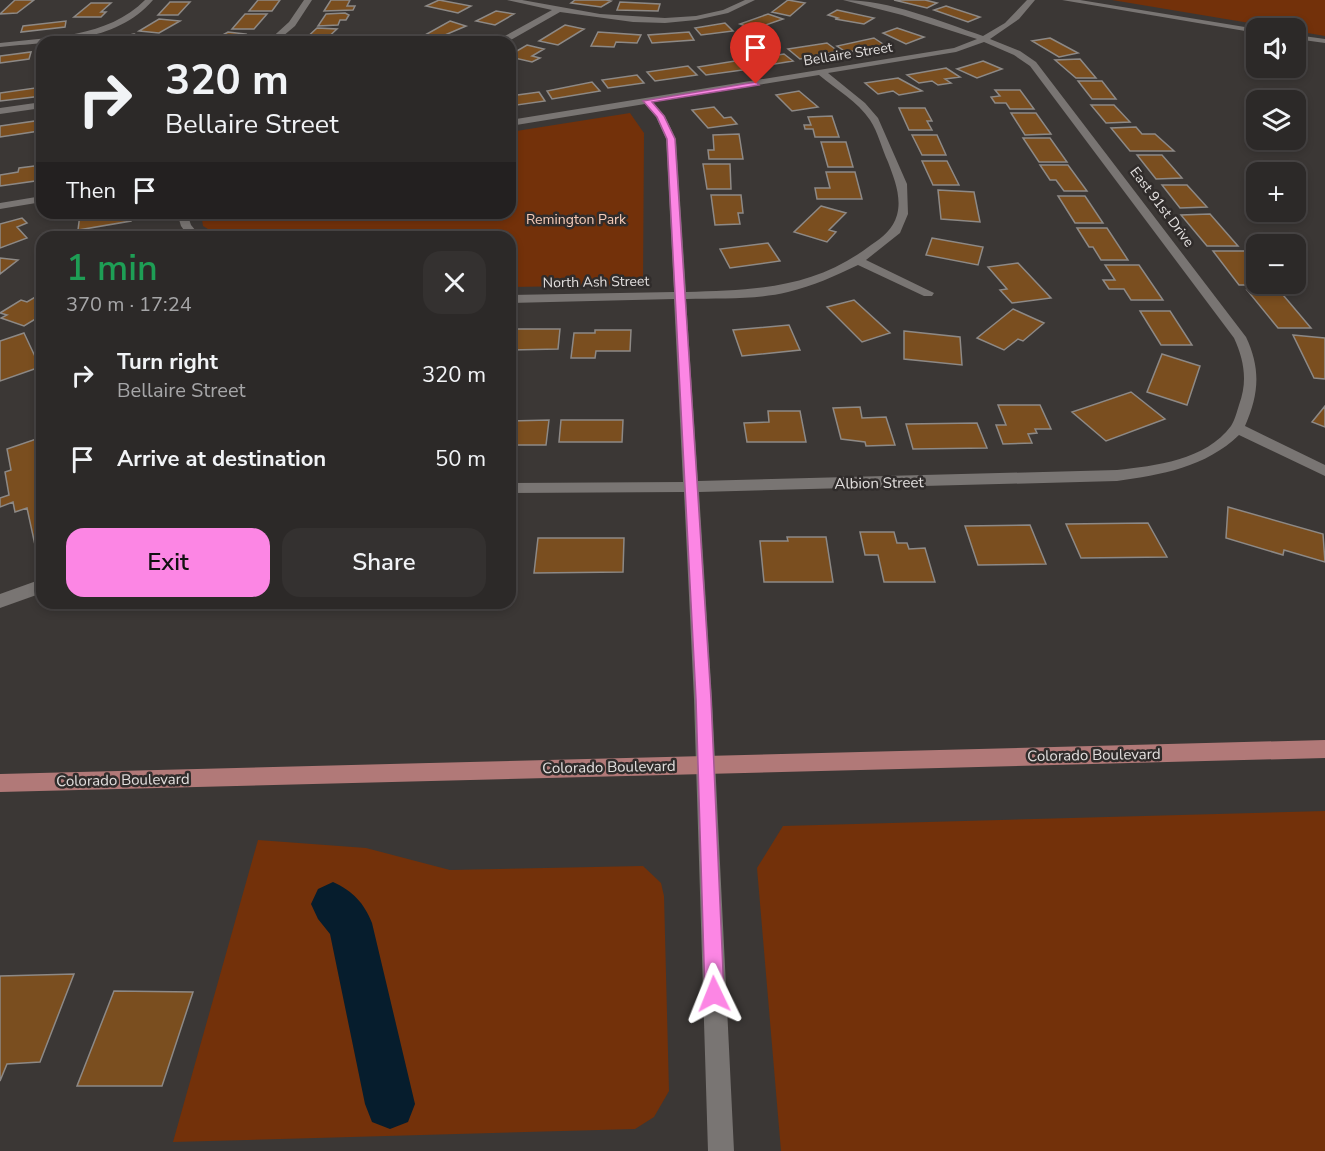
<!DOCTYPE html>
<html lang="en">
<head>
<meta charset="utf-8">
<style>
	:root { --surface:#2c2928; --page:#343130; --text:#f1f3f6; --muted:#a6a6a8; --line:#484545; --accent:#fc86e4 }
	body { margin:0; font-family:"Nunito Sans",sans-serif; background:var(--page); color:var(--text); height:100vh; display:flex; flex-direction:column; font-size:22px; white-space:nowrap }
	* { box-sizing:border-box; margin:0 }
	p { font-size:20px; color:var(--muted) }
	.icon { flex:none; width:33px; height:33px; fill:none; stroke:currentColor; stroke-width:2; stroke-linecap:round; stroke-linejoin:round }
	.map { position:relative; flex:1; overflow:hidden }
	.sheet { position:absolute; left:36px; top:231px; width:480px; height:378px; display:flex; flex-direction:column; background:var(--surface); border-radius:18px; box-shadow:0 3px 9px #0003,0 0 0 2px var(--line) }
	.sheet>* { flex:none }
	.top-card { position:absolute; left:36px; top:36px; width:480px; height:183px; border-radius:18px; box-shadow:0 3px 9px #0003,0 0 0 2px var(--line); background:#2c2928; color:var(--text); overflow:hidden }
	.controls { position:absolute; left:1246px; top:18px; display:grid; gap:12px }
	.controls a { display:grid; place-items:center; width:60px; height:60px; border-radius:12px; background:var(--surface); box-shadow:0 3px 9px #0003,0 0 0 2px var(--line); font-size:30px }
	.pin { position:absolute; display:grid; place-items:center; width:51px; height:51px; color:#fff; margin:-62px -26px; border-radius:50% 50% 50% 0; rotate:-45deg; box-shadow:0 0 6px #0007 }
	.pin .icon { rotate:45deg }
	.me { position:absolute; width:66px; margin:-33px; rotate:358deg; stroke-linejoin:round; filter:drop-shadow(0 0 4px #0008) }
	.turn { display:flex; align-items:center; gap:21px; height:126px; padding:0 30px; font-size:27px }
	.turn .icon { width:78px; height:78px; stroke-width:2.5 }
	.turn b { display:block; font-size:42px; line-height:51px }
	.then { display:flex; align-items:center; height:57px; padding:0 30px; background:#0003; gap:12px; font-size:22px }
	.round { display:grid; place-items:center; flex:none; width:63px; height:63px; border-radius:18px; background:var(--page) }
	.headline { display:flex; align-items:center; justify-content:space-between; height:102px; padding:0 30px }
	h1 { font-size:36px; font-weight:600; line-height:45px; color:#1e9e55 }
	.primary-button { display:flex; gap:12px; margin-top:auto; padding:12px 30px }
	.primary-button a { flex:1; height:69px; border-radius:18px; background:var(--accent); color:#111; font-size:24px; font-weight:600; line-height:69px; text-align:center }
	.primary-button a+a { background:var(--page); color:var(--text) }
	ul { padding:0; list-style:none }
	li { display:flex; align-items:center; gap:18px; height:84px; padding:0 30px }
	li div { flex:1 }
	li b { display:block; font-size:22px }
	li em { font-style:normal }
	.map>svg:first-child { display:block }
	.green { fill:#73310a }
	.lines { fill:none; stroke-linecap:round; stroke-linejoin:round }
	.canal { fill:#061d2d; fill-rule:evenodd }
	.building { fill:#7a4e1f; stroke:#8d8986; stroke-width:1.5 }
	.minor { fill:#797573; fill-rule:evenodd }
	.tertiary { fill:#797573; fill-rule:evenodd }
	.primary { fill:#b17978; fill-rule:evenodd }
	.route { fill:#fc86e4; stroke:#a45794; stroke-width:1.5 }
	.labels { text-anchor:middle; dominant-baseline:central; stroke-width:5; stroke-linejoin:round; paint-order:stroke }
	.far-street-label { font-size:14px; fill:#e2dfde; stroke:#302c2b }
	.far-park-label { font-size:14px; fill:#f6ccb9; stroke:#302c2b }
	.street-label { font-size:15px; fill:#e2dfde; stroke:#302c2b }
</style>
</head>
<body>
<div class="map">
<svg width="1325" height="1151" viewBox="0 0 1325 1151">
	<rect width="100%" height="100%" fill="#3b3735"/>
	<path class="green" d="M1112,0H1325V36L1296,31V28H1279Z
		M630,113L644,133L643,285L510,287V237H221L203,226L201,213H510V132Z
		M1325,811V1151H781L757,868L783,826Z
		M258,840L366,848L450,870L643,866L661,883L664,896L669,1091L654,1117L635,1129L173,1142Z"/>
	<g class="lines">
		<path class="canal" d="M333,882C353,891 364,903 372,923L415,1104L408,1122L390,1129L372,1122L365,1104L330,934L318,919L311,904L318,889Z"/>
	</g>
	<path class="building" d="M15,0H34L17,13L0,14Z
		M258,0H280L272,11H249Z
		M331,0H350L347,6H355L353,10L324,11Z
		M439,0L471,6L458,13L426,6Z
		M575,0H606L611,1L601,7L571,3Z
		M788,0L805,3L790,16L772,12Z
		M894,0H925L937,3L927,8Z
		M170,2H190L178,15H158Z
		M620,2L660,4L658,11L617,10Z
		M91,3H111L101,12H106L101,17H74Z
		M946,6L980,17L968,22L934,10Z
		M837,10L874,18L864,24L835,19L838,18L828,15Z
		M496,11L514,14L495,25L476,21Z
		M345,13L349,15L346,20H340L338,25L318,26L326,14Z
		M245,14H267L254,29H232Z
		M768,14L783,19L754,29L740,24Z
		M159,19L180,21L159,33L139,31Z
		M66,21L65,27L21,32L23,26Z
		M450,21L466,26L438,38L425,35Z
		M725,23L733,31L701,35L695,28Z
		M565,25L584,29L558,45L539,41Z
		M317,28L337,29L323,42H302Z
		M897,28L924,37L906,44L883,33Z
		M228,32L245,34L231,42H210Z
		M598,32L641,35L637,43L616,42L614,47L591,46Z
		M689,32L694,40L652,43L648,35Z
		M134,34L144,39L135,42H97Z
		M874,38L886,46L846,52L837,46Z
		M1050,38L1078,53L1059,57L1032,41Z
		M827,43L838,51L800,59L788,49Z
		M527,45L544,49L532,56L540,58L532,62L510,57V55Z
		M31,52L29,59L0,63V56Z
		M784,54L793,61L755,67L747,60Z
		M1080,59L1096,78H1076L1055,60Z
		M741,60L750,69L706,75L698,67Z
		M983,61L1002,69L977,78L957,69Z
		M688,66L697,75L655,81L647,72Z
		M946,68L960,77L945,79L951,83L938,85L932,81L919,83L907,75Z
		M637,75L644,83L608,88L602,80Z
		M898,78L922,91L899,95L893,91L878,94L865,83Z
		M1078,81H1102L1116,99H1092Z
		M592,82L600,91L552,99L547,91Z
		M42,87V96L0,101V93Z
		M995,90H1020L1034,109H1010L1006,103H995L991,97L1000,96Z
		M799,91L818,107L792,111L776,95Z
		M539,92L545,101L510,106V96Z
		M1091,105H1114L1130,122L1106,123Z
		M714,107L724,118L731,117L737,124L708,128L692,110Z
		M899,108H925L932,121H927L932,130H909Z
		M1011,113H1036L1051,134L1025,135Z
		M832,116L839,137H815L813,129H805L804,125H811L808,117Z
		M42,120L39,131L0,137V126Z
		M1136,127L1142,134H1155L1174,151H1130L1111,128Z
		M739,134L743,159H709L708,150H714L713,135Z
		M912,135H937L946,155H922Z
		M1023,138H1050L1067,162H1039Z
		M821,142H846L853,167H828Z
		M1137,155H1162L1182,178L1156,179Z
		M922,161H947L959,185H933Z
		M703,164H730L731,189H707Z
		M42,165V180L0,186V175L18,172L19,168Z
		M1040,165H1068L1087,191H1064L1056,180H1050Z
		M826,172H855L862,199H817L815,188H830Z
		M1162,185H1187L1207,207L1180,208Z
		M938,190L974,192L980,222L941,219Z
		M711,195H741L743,213H738L740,224L715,225Z
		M1058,196H1085L1103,223H1075Z
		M821,206L846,213L829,230L836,232L827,242L794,232Z
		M87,213H131V221L78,230L80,214Z
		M1210,214L1238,246H1207L1181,215Z
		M22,218L27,223L17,227L27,238L0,248V224Z
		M1077,228H1107L1128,260H1101L1093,247H1089Z
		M932,238L983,247L978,265L926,255Z
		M768,243L780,261L730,268L720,249Z
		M1213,251H1245L1257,266V284L1273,285H1239Z
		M0,258L18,260L0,274Z
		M1018,263L1051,298L1012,303L1000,290L1007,289L988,267Z
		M1105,265H1139L1163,300H1131L1124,289H1109L1103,280H1115Z
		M1278,289L1311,328H1278L1247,290Z
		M42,293V315L24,326L1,318L7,315L0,313L21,300L27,302Z
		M854,300L890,333L862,342L827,307Z
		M1013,309L1044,323L1023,341L1018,339L1004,350L977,338Z
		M1140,311H1170L1192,345H1161Z
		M789,325L800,350L742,356L733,330Z
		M510,329H560L558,349L510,350Z
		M595,330H631L630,351H596L595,358H571L574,333H595Z
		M904,331L960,337L962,365L904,359Z
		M24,333L40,367L0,381V341Z
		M1293,335L1325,338V379L1314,378Z
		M1162,354L1200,366L1187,405L1147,392Z
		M1131,392L1165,419L1106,441L1072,412Z
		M998,405H1040L1051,429H1035L1037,433L1028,434L1032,443L1003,444L996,425H1006Z
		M1325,406V427L1312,422Z
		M860,407L862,418L886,417L895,445L866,446L865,442L841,439L833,408Z
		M768,411H800L806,442H747L744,423L769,422Z
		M549,420L546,445H510V421Z
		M561,420H623L622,442H559Z
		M977,423L987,448L913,449L906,424Z
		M42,437V542L35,545L27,508L15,512L13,502L0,507V498L9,495L5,472L11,470L7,449Z
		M1228,507L1323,534L1325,562L1284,550L1283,555L1226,538Z
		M1148,523L1167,557L1081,558L1066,524Z
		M1030,525L1046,564L978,565L965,526Z
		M860,532H894L897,543H907L909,549L925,548L935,582H884L878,555H865Z
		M787,537H826L833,582H764L760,541H788Z
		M538,538H624L623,572L534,573Z
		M74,974L40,1062L7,1064L0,1081V976Z
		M114,991L193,992L162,1086H77Z"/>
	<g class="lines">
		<path class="minor" d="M145,0H153C115,44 52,41 0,47V43C50,37 107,38 145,0Z
			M304,0H312L295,26L276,42H267L289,22Z
			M507,0H522L600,14L665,18L696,16L723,10L745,0H755L728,13L696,20L665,23L633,22L560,12L509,41L490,42L503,37L552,10Z
			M843,0C890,0 939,21 983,36L1005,23L1027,0H1035L1019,19L990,39L1020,51L1036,62L1246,337C1261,369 1259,394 1245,426L1325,465V476L1239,435C1206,467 1161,475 1117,481L699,492L712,699L734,1151H708L694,699L684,492L510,493V483L683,482L674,299L510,303V295L674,292L666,139L656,117L645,104L510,126V120L954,48L977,39L902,15ZM984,42L1014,55L1030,66L1234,338C1244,360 1248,381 1239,405C1237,411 1235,420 1231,426C1206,460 1155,466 1117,470L698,481L686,299C720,298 755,300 788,292C813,286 835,276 858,265L924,296H932L934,293L866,260L900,233L908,214L907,184L878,118L865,103L828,73L956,52ZM819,75C836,89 858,102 870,120C878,132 882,149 888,162C894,178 902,197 897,215C893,229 883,237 871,245C814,289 754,290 686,292L676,139L665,116L653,102Z
			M42,102V108L0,114V108Z
			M42,196V202L0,209V203Z
			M177,213H187L191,225L201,237H189L181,226Z
			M42,579V593L0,608V594Z"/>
		<path class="tertiary" d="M1062,0H1080L1257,29V33Z
			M1296,35L1325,39V43L1296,39Z"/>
		<path class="primary" d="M1325,740V758L0,792V774Z"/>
	</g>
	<path class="route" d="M756,82L759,85L652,102L664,116L675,139L711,699L724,994L721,1001L714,1004L708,1001L705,994L696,699L667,139L657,117L643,101Z"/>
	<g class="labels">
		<g class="far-street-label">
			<text transform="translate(848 54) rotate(-9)">Bellaire Street</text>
			<text transform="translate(1162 207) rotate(53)">East 91st Drive</text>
			<text transform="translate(596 282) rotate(-1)">North Ash Street</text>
		</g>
		<g class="far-park-label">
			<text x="576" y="219">Remington Park</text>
		</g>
		<g class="street-label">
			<text transform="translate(879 483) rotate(-1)">Albion Street</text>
			<text transform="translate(1094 755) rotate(-1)">Colorado Boulevard</text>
			<text transform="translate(609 767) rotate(-1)">Colorado Boulevard</text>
			<text transform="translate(123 780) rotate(-1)">Colorado Boulevard</text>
		</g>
	</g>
</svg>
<div class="controls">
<a><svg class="icon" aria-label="sound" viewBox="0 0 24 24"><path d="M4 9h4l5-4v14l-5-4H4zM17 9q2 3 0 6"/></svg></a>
<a><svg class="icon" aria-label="layers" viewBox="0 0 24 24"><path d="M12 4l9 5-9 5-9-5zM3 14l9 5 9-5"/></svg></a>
<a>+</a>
<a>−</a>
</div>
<div class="pin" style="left:756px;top:84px;background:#d93025"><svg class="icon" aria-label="arrive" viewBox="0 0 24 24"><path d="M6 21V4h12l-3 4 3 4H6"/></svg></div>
<svg class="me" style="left:714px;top:994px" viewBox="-20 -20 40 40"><path d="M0-17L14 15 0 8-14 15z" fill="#fc86e4" stroke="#fff" stroke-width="4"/></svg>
<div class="top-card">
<div class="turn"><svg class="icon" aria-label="right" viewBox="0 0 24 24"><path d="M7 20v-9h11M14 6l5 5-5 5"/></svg><div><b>320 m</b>Bellaire Street</div></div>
<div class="then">Then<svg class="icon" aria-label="arrive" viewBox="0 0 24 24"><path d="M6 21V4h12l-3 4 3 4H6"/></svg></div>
</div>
<section class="sheet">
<div class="headline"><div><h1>1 min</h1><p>370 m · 17:24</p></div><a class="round"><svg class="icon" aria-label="close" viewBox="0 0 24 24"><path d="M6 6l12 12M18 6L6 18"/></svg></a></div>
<ul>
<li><svg class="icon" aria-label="right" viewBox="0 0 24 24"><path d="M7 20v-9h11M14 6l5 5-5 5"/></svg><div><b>Turn right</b><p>Bellaire Street</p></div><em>320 m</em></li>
<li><svg class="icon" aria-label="arrive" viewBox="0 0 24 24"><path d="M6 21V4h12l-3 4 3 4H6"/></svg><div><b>Arrive at destination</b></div><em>50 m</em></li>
</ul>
<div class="primary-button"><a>Exit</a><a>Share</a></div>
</section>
</div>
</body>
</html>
